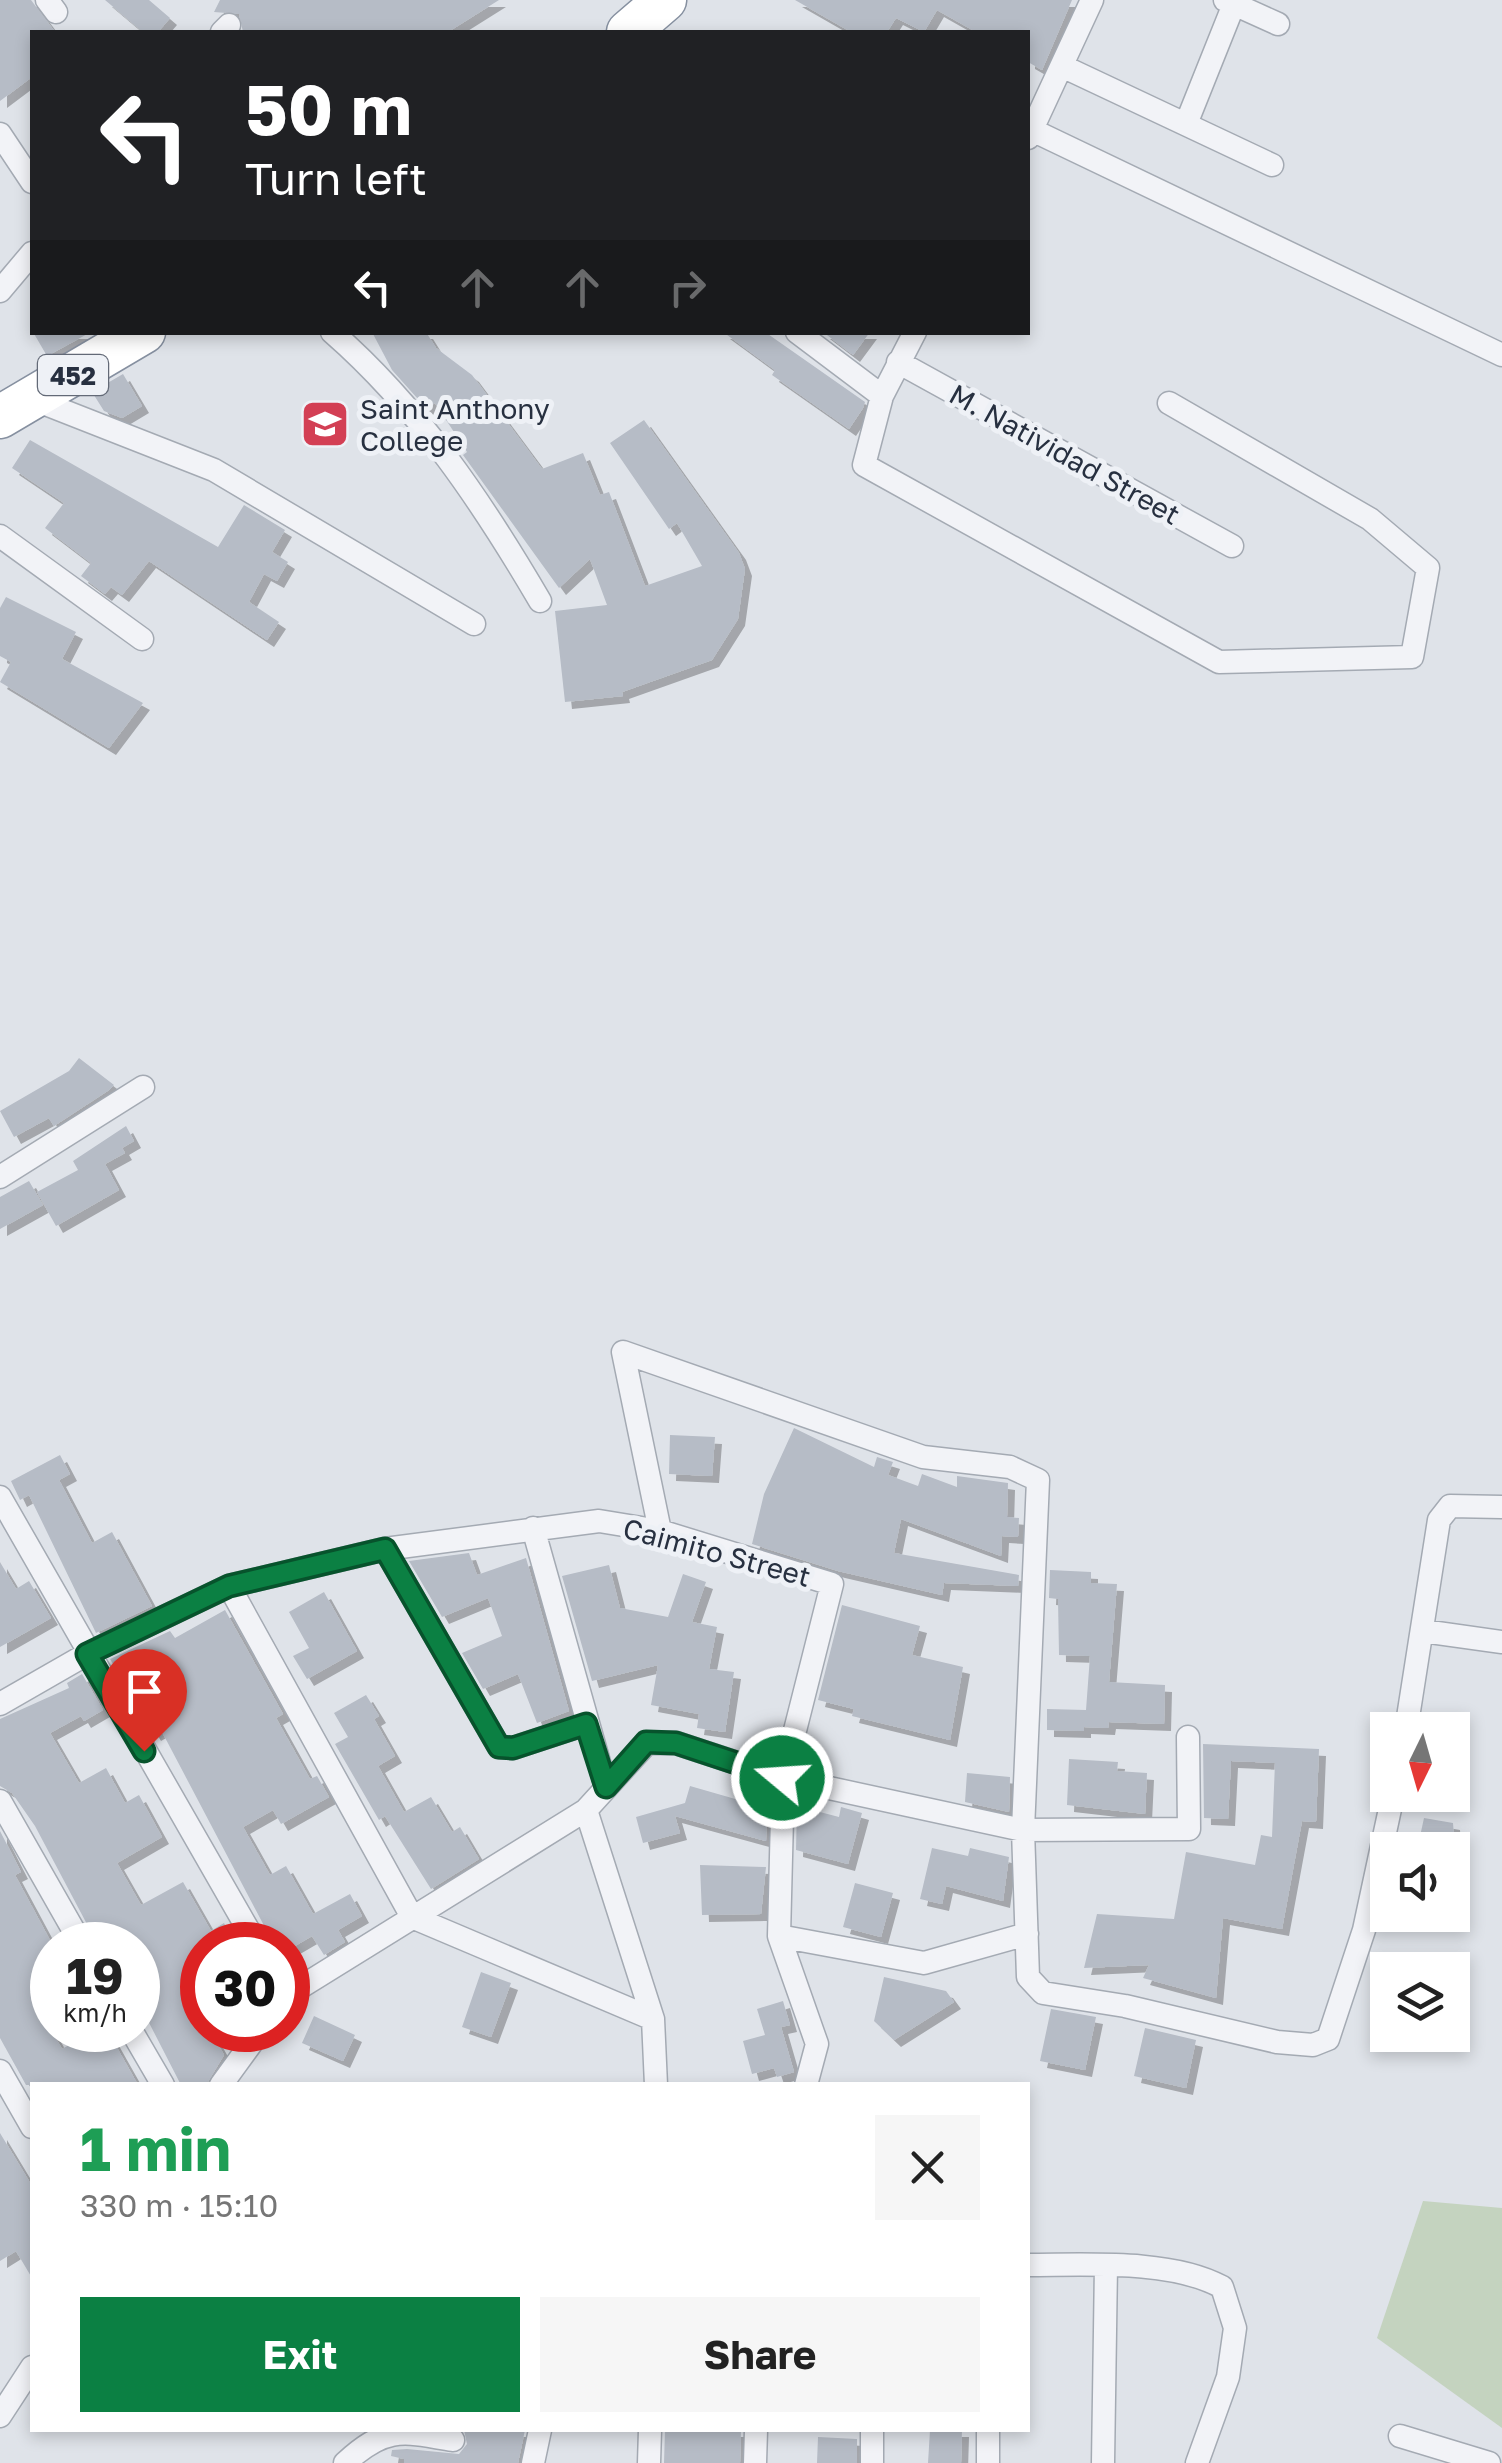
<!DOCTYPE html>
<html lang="en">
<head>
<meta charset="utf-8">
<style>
	:root { --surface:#fff; --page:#f6f6f6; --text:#222; --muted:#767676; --accent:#0b8043 }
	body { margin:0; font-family:"Golos Text",sans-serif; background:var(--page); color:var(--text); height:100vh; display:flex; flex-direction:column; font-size:38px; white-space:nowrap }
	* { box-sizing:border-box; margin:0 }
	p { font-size:32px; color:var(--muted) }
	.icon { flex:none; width:55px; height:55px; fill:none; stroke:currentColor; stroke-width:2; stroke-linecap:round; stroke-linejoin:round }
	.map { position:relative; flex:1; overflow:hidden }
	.panel { position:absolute; left:30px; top:2082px; width:1000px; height:350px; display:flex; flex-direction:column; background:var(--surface); border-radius:0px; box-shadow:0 5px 15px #0003 }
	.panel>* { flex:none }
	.hud { position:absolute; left:30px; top:30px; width:1000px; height:305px; border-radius:0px; box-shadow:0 5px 15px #0003; background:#202124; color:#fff; overflow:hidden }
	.needle { width:65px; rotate:185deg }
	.buttons { position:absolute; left:1370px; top:1712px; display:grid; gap:20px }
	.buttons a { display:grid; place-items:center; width:100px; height:100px; border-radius:0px; background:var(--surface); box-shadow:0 5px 15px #0003; font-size:50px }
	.speed { position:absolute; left:30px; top:1922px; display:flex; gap:20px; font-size:50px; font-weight:700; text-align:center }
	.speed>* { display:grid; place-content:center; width:130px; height:130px; border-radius:50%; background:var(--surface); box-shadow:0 5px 15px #0003; line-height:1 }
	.speed small { font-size:25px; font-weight:400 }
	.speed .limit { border:15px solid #d22; background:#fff; color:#111 }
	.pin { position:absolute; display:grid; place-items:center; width:85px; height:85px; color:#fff; margin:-102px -42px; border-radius:50% 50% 50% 0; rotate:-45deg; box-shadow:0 0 10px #0007 }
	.pin .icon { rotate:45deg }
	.me { position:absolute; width:110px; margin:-55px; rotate:288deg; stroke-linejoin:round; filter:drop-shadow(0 0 8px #0008) }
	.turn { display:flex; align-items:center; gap:35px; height:210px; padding:0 50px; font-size:45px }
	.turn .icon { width:130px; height:130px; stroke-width:2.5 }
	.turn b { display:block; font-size:70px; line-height:85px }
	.lanes { display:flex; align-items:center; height:95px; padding:0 50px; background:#0003; justify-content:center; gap:50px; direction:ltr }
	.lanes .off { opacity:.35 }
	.round { display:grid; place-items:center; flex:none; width:105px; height:105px; border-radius:0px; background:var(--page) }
	.head { display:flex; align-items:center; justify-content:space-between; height:170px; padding:0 50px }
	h1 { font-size:60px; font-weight:700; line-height:75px; color:#1e9e55 }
	.button { display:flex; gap:20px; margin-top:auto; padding:20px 50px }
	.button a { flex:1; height:115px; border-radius:0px; background:var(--accent); color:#fff; font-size:40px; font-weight:700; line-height:115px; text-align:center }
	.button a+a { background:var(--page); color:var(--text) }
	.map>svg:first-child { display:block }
	.green { fill:#c4d3bf }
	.building { fill:#b6bcc6; filter:url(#shadow) }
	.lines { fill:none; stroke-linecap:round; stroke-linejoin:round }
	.street-casing { stroke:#a4aab3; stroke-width:25 }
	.highway-casing { stroke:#8690a0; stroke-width:45 }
	.street { stroke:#f2f3f7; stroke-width:22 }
	.highway { stroke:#fff; stroke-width:42 }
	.route-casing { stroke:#07532c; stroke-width:25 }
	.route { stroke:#0b8043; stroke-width:18 }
	.labels { text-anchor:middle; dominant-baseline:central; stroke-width:10; stroke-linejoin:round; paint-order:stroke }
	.shield { fill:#eef1f6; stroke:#636a77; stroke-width:2.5 }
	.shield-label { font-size:25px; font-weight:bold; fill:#273040 }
	.poi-label { font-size:28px; fill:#273040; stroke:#eef1f6; text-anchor:start }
	.street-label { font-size:28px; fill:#273040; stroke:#eef1f6 }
</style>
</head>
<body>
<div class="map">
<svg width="1502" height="2463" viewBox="0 0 1502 2463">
	<defs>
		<filter id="shadow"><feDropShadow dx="7" dy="7" stdDeviation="0" flood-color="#0004"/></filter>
	</defs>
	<rect width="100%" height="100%" fill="#dfe3e9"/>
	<path class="green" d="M1423,2201L1502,2208V2428L1377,2338Z"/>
	<path class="building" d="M0,0H31L55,32H32V77L0,101Z
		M105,0H149L170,18L158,32H143Z
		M220,0H499L448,32H243L239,14L214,12Z
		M795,0H1072L1042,70L1028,62V32H976L937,10L924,32L896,18L887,32H851Z
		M33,332H91L47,356Z
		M372,332H426L436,348L472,375L542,469L583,453L600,495L609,492L645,586L702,566L677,523L669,529L610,443L644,420L739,553L745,569L738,619L712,660L622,692L623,696L565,702L555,611L607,605L590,559L559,588L463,455L467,452L435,403L426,408L392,370Z
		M723,332H765L865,402L863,408L849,429L772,375L775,370Z
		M823,332H870L853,355Z
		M123,374L142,406L122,418L104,411L92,392Z
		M30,440L218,547L244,505L285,530L272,552L288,562L277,581L264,574L249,602L279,622L267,640L149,561L122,595L111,587L105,594L81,576L91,563L45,528L64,503L12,468Z
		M6,597L76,632L62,659L143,703L109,748L0,682L11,662L0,656V608Z
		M79,1058L114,1085L109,1090L54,1126L49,1118L14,1137L0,1111L69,1071Z
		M126,1126L134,1141L122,1148L125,1153L105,1164L119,1190L56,1226L37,1192L78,1170L73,1161Z
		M29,1181L43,1205L0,1229V1197Z
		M794,1428L874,1467L877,1457L893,1462L888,1475L918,1486L922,1474L957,1487V1476L1008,1483L1007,1517L1019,1518L1018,1537L1002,1536L1001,1556L901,1519L894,1553L1019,1575L1018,1586L944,1583L942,1595L838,1571L752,1544L764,1494Z
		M670,1435L715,1437L712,1476L669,1474Z
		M60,1455L70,1474L59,1480L92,1543L112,1532L152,1606L96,1633L29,1495L20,1500L11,1481Z
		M469,1553L477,1575L526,1558L569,1711L537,1723L518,1674L483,1689L462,1653L502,1636L488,1598L442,1617L409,1561Z
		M0,1562L16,1589L29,1581L51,1618L0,1647Z
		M609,1565L620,1608L668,1617L683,1574L706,1582L692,1622L717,1627L709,1669L734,1672L725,1732L697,1728L699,1714L651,1705L658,1665L592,1681L562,1576Z
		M1050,1570L1091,1572V1583L1117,1584L1109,1682L1165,1685L1164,1724L1109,1722L1108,1728L1084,1727V1731L1047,1730V1709L1086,1710L1090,1656L1059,1655L1058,1599L1049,1598Z
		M324,1592L357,1651L307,1679L293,1656L309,1648L289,1612Z
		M842,1605L920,1626L912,1655L963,1667L950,1740L852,1716L854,1709L818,1700Z
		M225,1610L283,1714L276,1718L310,1779L317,1776L329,1797L281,1824L273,1810L243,1827L270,1875L286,1866L313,1914L350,1894L362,1916L338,1930L345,1942L324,1955L312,1936L288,1950L278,1932L270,1937L161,1730L154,1734L110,1659L170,1631L175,1638Z
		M82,1674L103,1710L84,1721L81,1716L50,1733L79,1783L106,1768L125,1803L139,1795L162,1837L117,1863L141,1905L183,1882L211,1931L224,1923L236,1945H202V2030H210L224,2055L206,2085H181L143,2011L138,2014V1945H98L35,1826L12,1793L0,1786V1719L69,1688L67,1683Z
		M366,1695L379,1716L374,1719L395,1756L378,1766L404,1812L431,1797L452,1832L460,1827L479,1859L431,1889L385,1816L379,1820L335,1744L348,1737L334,1713Z
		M1203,1744L1319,1749L1316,1822L1302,1821L1282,1929L1223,1918L1216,1998L1143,1978L1149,1965L1084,1968L1097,1914L1174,1919L1186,1852L1255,1865L1261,1835L1272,1837L1275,1763L1231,1761L1228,1819L1204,1818Z
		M1069,1759L1118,1762L1117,1771L1147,1773L1145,1814L1067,1805Z
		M967,1773L1010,1777L1009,1812L965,1802Z
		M690,1786L767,1808L766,1841L675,1816L680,1833L643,1843L636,1817L685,1803Z
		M797,1806L839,1817L841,1807L862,1813L848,1864L796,1850Z
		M1424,1818L1453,1823L1455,1850H1417Z
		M0,1831L21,1872L15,1875L52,1944V2011L43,2016L62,2049L95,2030H107L138,2085H26L0,2038Z
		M932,1848L968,1856L970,1848L1009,1857L1003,1901L946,1886L942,1904L920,1899Z
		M700,1865L766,1867L761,1914L702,1915Z
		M855,1883L893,1893L881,1937L843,1927Z
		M481,1972L511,1983L491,2037L462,2027Z
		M884,1977L946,1991L954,2002L894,2040L874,2021Z
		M783,2001L790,2025L781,2027L794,2072L777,2077L774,2068L752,2074L743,2041L765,2035L757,2009Z
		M1051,2009L1096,2017L1085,2070L1040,2061Z
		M314,2016L355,2035L343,2061L302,2043Z
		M1145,2028L1196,2040L1186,2088L1134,2076Z
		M0,2133L32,2186V2278L16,2251L0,2261Z
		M464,2430H525L518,2463H404V2459L391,2456L392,2450L407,2449L459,2454L467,2444Z
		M665,2430H741L740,2463H664Z
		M930,2430H962L961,2463H928Z
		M818,2437L857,2439V2463H817Z"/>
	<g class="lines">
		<g class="street-casing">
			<path id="street" d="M47,0L56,12
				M1225,0L1278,24
				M222,32L229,25
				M1064,67L1272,165
				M1186,124L1234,4
				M1032,130L1502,355
				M0,134L32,182
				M1028,138L1092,0
				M0,291L32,253
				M332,332C419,408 482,502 540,601
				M797,332L882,396
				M915,332L882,396L864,465L1219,662L1412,657L1428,568L1370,519L1169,403
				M898,362L1232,546
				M33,399L214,470L474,624
				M0,536L142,639
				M0,1177L143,1087
				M0,1497L257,1945
				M533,1528L606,1787
				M660,1531L623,1352L923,1457L1010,1467L1038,1480L1023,1830L1028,1977L1043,1993L1125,2006L1277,2042L1313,2045L1328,2039L1364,1930L1393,1795
				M385,1549L499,1747L513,1748L586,1724
				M229,1586L412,1917L653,2019
				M1423,1631L1502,1642
				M0,1704L87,1654L229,1586L385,1549L599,1521L660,1531L832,1584L783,1778L779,1936L817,2044L806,2085
				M1406,1730L1439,1520L1450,1506L1502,1507
				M0,1801L82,1945
				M586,1810L653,2019L656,2085
				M779,1936L924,1963L1027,1934
				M288,1995L586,1810L647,1743H676L783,1778L1023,1830L1189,1829L1188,1737
				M131,2030L163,2085
				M0,2071L32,2127
				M221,2085L261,2030
				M1028,2265C1085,2265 1171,2259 1222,2287L1235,2328L1228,2377L1197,2463
				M0,2416L32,2367
				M1400,2436L1489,2463
				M345,2463C385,2426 402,2431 453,2440
				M533,2463L540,2430
				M649,2463L650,2430
				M755,2463L756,2430
				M872,2463V2430
				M988,2463V2430
				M1103,2463L1106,2265"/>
		</g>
		<g class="highway-casing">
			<path id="highway" d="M628,32L665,0
				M0,417L144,332"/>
		</g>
		<use href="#street" class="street"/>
		<use href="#highway" class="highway"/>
	</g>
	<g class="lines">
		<g class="route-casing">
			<path id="route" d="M144,1751L87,1654L229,1586L385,1549L499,1747L513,1748L586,1724L606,1787L646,1742L676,1743L782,1778"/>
		</g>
		<use href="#route" class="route"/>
	</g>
	<defs>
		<g id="school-square" transform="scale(2.5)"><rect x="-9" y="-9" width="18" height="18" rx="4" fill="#d33f54" stroke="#eef1f6"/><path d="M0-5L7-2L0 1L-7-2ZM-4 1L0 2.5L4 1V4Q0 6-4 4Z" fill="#fff"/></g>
	</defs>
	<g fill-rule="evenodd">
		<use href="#school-square" x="325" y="424"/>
	</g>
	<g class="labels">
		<rect class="shield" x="38" y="355" width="70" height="40" rx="8"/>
		<g class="shield-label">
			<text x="73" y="375">452</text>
		</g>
		<g class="poi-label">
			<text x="360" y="408">Saint Anthony<tspan x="360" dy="32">College</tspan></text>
		</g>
		<g class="street-label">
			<text transform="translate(1065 454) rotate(29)">M. Natividad Street</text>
			<text transform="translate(717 1552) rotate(15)">Caimito Street</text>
		</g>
	</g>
</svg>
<div class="buttons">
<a><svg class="needle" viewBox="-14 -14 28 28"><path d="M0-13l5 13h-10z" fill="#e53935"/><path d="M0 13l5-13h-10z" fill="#767676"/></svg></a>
<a><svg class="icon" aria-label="sound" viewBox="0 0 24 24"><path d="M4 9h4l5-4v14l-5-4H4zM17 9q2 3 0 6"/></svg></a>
<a><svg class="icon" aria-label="layers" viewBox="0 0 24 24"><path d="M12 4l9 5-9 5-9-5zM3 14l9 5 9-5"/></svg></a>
</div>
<div class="speed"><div>19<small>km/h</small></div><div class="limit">30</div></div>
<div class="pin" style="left:144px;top:1751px;background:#d93025"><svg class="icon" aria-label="arrive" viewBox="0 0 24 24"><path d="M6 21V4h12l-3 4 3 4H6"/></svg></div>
<svg class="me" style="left:782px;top:1778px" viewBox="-20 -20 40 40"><circle r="17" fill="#0b8043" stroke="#fff" stroke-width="3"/><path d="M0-11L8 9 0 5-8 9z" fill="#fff"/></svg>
<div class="hud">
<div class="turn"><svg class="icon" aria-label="left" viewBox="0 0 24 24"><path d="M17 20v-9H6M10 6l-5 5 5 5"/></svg><div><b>50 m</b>Turn left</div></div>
<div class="lanes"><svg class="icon" aria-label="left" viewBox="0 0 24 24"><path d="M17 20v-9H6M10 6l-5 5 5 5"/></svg><svg class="icon off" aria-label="ahead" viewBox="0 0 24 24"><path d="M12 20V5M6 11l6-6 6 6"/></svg><svg class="icon off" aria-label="ahead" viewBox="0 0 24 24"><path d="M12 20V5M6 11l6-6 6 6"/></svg><svg class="icon off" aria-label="right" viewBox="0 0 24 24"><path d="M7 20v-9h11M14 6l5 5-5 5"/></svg></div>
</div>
<section class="panel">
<div class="head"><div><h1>1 min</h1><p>330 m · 15:10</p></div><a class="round"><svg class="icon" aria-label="close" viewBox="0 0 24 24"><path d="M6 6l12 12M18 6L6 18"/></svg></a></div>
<div class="button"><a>Exit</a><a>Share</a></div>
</section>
</div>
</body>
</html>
